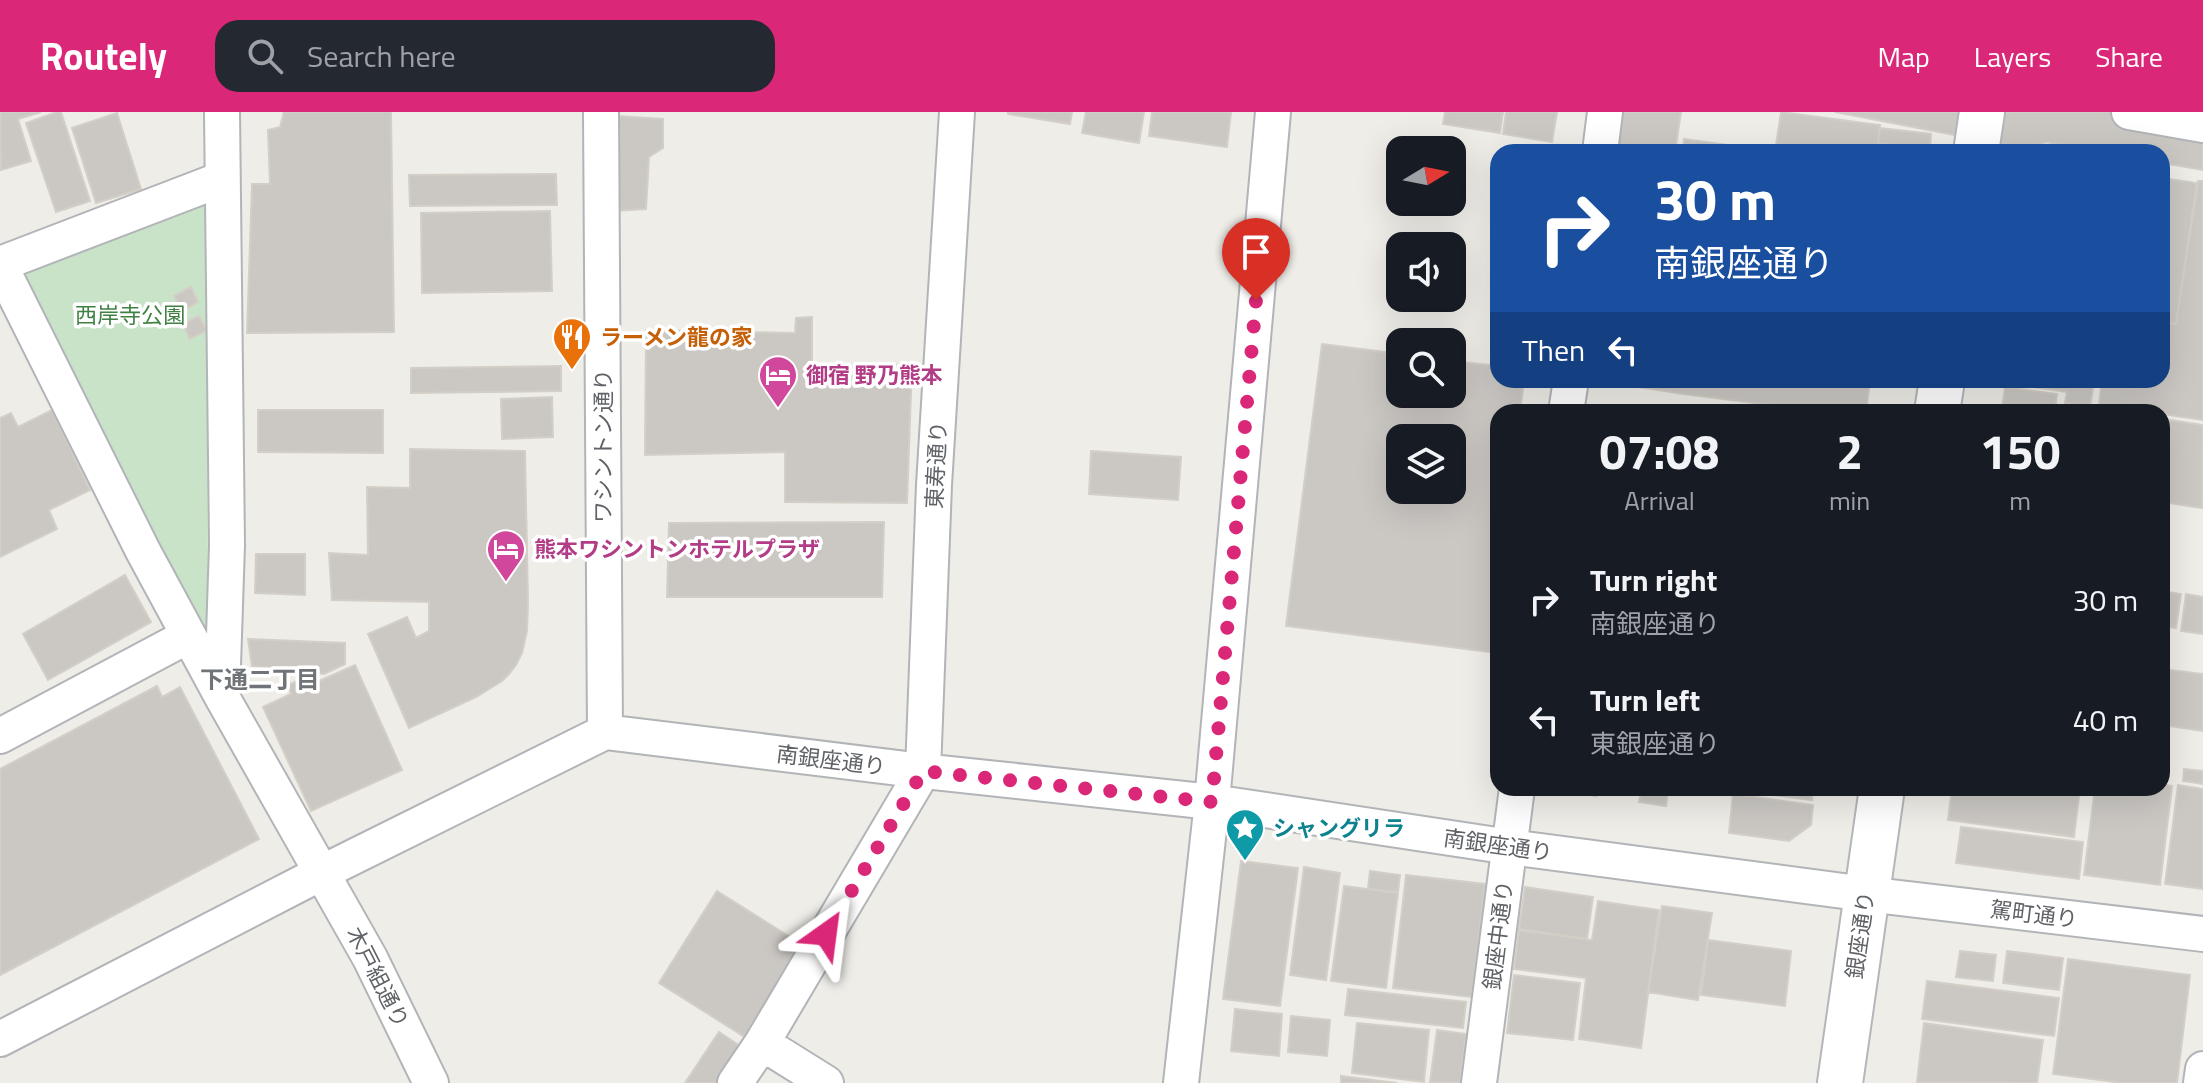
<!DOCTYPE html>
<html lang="en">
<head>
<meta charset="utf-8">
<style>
	:root { --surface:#171b24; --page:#242831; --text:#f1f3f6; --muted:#9ea1a6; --accent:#db2777 }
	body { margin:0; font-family:"Titillium Web","Noto Sans JP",sans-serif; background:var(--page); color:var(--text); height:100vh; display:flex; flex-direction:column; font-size:30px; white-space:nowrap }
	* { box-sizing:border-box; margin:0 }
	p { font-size:26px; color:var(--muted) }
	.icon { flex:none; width:44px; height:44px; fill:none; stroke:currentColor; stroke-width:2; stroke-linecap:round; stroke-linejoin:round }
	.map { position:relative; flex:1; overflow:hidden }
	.drawer { position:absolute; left:1490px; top:292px; width:680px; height:392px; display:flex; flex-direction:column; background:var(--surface); border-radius:24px; box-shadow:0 8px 32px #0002 }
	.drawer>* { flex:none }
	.banner { position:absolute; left:1490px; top:32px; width:680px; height:244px; border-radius:24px; box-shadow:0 8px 32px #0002; background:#1a4fa0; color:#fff; overflow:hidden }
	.needle { width:52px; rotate:80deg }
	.tools { position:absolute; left:1386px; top:24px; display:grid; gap:16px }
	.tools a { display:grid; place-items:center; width:80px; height:80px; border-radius:16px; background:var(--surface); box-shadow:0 8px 32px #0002; font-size:40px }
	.pin { position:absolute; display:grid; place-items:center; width:68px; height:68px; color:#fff; margin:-82px -34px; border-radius:50% 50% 50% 0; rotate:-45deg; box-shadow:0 0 8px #0007 }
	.pin .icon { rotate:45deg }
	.me { position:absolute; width:88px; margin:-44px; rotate:31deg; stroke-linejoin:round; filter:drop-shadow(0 0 6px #0008) }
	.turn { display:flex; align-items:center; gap:28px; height:168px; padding:0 32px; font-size:36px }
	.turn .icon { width:104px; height:104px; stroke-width:2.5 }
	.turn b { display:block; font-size:56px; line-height:68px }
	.then { display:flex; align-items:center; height:76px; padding:0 32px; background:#0003; gap:16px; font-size:30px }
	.eta { display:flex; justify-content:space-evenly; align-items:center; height:136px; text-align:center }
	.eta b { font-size:48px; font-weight:700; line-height:56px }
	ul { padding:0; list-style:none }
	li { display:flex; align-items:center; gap:24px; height:120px; padding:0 32px }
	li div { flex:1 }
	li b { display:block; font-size:30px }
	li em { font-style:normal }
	header { display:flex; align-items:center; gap:48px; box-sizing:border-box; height:112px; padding:0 40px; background:var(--accent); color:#fff }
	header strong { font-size:38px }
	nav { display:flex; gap:44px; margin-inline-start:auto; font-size:28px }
	.search { width:560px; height:72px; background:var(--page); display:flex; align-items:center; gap:20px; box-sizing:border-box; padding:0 28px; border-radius:24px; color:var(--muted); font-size:30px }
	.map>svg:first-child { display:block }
	.green { fill:#c8e3c8 }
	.building { fill:#cbc8c4; stroke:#d3cfc7; stroke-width:2; fill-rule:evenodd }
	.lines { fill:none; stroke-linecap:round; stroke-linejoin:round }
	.street-casing { stroke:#b2b4b8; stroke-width:38 }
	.secondary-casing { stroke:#b4b6ba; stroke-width:48 }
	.street { stroke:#fff; stroke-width:34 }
	.secondary { stroke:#fff; stroke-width:44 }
	.route { stroke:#db2777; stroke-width:14; stroke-dasharray:0 25.2 }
	.labels { text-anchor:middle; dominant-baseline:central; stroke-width:7; stroke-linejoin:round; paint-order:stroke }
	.park-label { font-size:22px; fill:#418244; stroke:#fff }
	.food-label { font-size:22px; font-weight:bold; fill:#c56008; stroke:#fff; text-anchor:start }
	.hotel-label { font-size:22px; font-weight:bold; fill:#b23c85; stroke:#fff; text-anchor:start }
	.street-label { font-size:22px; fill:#5f6266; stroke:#fff }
	.culture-label { font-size:22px; font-weight:bold; fill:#0d838f; stroke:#fff; text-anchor:start }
	.neighbourhood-label { font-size:24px; font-weight:bold; fill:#707478; stroke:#fff }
</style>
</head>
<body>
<header>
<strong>Routely</strong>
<div class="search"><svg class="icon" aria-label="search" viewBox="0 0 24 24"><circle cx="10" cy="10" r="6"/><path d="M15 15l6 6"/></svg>Search here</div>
<nav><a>Map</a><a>Layers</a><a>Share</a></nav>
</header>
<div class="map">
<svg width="2203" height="971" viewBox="0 0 2203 971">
	<rect width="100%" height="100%" fill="#efede8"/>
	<path class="green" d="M207,90L208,533L24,161Z"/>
	<path class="building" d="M0,0H41L18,7L31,49L1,58Z
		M57,0H61L90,89L56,100L26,11Z
		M284,0H391L394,220L247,221L252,72H270L268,18L280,15Z
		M1008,0H1072L1070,12L1008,2Z
		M1086,0H1144L1139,31L1082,21Z
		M1152,0H1231L1227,35L1149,24Z
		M1445,0H1503L1500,21L1443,12Z
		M1506,0H1557L1552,30L1503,22Z
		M1621,0H1681L1675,40H1616Z
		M1781,0L1880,13L1877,40H1775Z
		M1835,0H2203V58L2162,51V40H2101L2046,30L2027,37Z
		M117,1L141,77L96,91L72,16Z
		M617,4L663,7V36L649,45L646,97L613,99Z
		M1880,16L1931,22L1930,38L1878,31Z
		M1684,27L1750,36L1749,40H1683Z
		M1881,32L1903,35V40H1880Z
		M556,62L557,93L410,94L409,63Z
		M2162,66L2197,71L2176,212L2162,210Z
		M2198,69H2203V308L2162,302V300H2147L2099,293L2102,268H2162V210L2176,212Z
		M550,99L552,179L422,181L421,101Z
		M191,175L198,190L182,199L174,184Z
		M199,204L207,218L190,227L183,212Z
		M812,205V252L912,253L907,391L785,390V340L645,343L646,218L795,221L796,206Z
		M1322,232L1400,242V282H1452V249L1498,254V268H1524L1520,300H1498V541L1286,514ZM1400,326H1452V378H1400Z
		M561,254V279L411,281V256Z
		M1631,268H1870L1866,300H1824L1684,282L1631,274Z
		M2008,268H2094L2090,295L2065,291L2067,280L2007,271Z
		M2005,275L2057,282L2055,299L2064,300H2005V297H2002Z
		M552,285L553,325L502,327L501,287Z
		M52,298L90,378L49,398L57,417L0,445V306L11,301L18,315Z
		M258,298H383V341L258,340Z
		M2162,307L2203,313L2202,396L2162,390Z
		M410,337L525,339L528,491L527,519L522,541L516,553L509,562L502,569L476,585L409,616L368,522L407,505L416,526L429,519V490L332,488L329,441L368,443L367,375L410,376Z
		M1091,339L1181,345L1178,388L1089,382Z
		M884,410L882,485H667L669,411Z
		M256,442H305V483L255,481Z
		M125,463L151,510L48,568L23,522Z
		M2162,479L2181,482L2176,516L2162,514Z
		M2186,482L2203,485V522L2181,519Z
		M248,527L345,531V552L324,562L252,554Z
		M355,553L402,658L311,699L263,595L291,582L288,573L313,562L317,570Z
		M2162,557L2203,562V619L2162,613Z
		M157,574L162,585L180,575L259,727L0,863V657Z
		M2184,657L2203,659V672L2183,669Z
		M2162,672L2172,674L2160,773L2084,763L2095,676H2162Z
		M2178,673L2203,677V777L2165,772Z
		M1551,676H1597L1596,684Z
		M1642,676L1668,680L1666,694L1639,690Z
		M1737,676H1813L1812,688L1736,678Z
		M1952,676H2080L2074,725L1948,708Z
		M1733,682L1813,693L1811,713L1789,729L1729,721Z
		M1961,715L2083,730L2079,767L1956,751Z
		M1241,749L1298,756L1280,894L1223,887Z
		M1304,755L1340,761L1326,868L1290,863Z
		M1370,759L1400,763L1398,780L1368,777Z
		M1406,763L1485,772L1472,885L1393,876Z
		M1344,774L1398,781L1386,876L1331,869Z
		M1525,775L1593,785L1587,827L1519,817Z
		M717,779L806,835L748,927L659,871Z
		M1598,789L1659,798L1641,936L1579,927L1586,866L1514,857L1519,818L1592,828Z
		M1662,794L1712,801L1698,888L1648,880Z
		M1708,828L1791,839L1785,894L1701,883Z
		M1960,839L1996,843L1993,869L1956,865Z
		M2007,839L2063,846L2059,878L2003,871Z
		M2068,847L2190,863L2177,971H2123L2053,962Z
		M1514,863L1580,871L1573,928L1507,921Z
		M1927,869L2059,886L2054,924L1922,907Z
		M1348,877L1466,890L1463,916L1345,903Z
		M1235,897L1282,902L1279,944L1231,939Z
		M1291,904L1330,908L1327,944L1288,940Z
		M1357,911L1429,918L1424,970L1352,961Z
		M1924,911L2043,928L2037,971L1917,970Z
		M1437,918L1466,922L1460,971L1430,970Z
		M719,920L743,936L719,971H685Z
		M1341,964L1397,971H1341Z"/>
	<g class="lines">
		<g class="street-casing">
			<path id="street" d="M222,0L227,433L222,583
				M601,0L605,620
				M2129,0L2203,13
				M1600,40L1605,0
				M0,152L222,67
				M0,153L143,439L222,585L370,846L431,971
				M1566,300L1571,268
				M605,620L923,659L1212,690L1510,735L1866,782L2203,822
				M0,624L188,524
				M0,927L323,760L605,620
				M762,931L826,971
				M735,971L762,931L923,659L934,373L957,0
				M1181,971L1212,690L1273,0
				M1479,971L1517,676
				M2201,971L2203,957"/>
		</g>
		<g class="secondary-casing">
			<path id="secondary" d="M1976,40L1982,0
				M1937,300L1942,268
				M1840,971L1882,676"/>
		</g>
		<use href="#street" class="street"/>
		<use href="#secondary" class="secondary"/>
	</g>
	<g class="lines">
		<path class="route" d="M826,822L923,659L1212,690L1256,188"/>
	</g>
	<defs>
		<g id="restaurant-pin" transform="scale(2)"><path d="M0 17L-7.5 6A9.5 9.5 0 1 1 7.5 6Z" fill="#e8710a" stroke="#fff"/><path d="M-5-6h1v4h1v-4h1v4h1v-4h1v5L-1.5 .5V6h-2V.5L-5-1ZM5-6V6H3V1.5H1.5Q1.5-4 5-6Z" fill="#fff"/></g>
		<g id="hotel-pin" transform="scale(2)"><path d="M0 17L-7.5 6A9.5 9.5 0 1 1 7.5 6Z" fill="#d1479c" stroke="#fff"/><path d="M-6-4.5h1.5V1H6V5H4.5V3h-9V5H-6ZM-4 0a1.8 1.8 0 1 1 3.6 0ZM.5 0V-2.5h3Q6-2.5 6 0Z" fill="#fff"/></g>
		<g id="sight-pin" transform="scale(2)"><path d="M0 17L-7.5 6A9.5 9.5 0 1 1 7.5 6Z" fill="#0f9aa8" stroke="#fff"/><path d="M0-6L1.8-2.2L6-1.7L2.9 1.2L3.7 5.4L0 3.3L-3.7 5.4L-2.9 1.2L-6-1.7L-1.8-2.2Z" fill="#fff"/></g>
	</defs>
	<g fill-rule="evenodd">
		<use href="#restaurant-pin" x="572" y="225"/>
		<use href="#hotel-pin" x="778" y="263"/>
		<use href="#hotel-pin" x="506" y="437"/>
		<use href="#sight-pin" x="1245" y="716"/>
	</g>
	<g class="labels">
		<g class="park-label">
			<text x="130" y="203">西岸寺公園</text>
		</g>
		<g class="food-label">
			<text x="600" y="225">ラーメン龍の家</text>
		</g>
		<g class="hotel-label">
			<text x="806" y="263">御宿 野乃熊本</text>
			<text x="534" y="437">熊本ワシントンホテルプラザ</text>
		</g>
		<g class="street-label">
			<text transform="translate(603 334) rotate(-90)">ワシントン通り</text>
			<text transform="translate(936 353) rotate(-87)">東寿通り</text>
			<text transform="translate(831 648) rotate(7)">南銀座通り</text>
			<text transform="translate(1498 733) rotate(8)">南銀座通り</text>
			<text transform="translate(2034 802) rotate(7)">駕町通り</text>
			<text transform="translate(1498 823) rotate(-83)">銀座中通り</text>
			<text transform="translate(1860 823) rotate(-82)">銀座通り</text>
			<text transform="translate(378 865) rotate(63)">木戸組通り</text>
		</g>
		<g class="culture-label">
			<text x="1273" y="716">シャングリラ</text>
		</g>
		<g class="neighbourhood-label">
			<text x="260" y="567">下通二丁目</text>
		</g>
	</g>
</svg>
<div class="tools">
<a><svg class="needle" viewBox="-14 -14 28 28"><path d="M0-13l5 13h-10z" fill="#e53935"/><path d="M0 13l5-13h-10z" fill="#9ea1a6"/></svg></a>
<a><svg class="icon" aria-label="sound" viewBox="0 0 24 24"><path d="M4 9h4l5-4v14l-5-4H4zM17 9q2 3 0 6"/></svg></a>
<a><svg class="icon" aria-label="search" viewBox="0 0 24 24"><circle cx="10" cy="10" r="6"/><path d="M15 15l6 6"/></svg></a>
<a><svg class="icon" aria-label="layers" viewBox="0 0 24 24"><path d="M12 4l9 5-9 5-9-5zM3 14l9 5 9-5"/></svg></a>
</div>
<div class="pin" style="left:1256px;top:188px;background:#d93025"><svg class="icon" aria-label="arrive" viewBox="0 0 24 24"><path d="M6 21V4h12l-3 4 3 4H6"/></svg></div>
<svg class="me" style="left:826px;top:822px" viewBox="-20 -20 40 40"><path d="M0-17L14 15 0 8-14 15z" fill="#db2777" stroke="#fff" stroke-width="4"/></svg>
<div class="banner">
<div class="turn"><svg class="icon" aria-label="right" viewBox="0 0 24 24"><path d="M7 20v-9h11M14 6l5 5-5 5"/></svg><div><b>30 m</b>南銀座通り</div></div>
<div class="then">Then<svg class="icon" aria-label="left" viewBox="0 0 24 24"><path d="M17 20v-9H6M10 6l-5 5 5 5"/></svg></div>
</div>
<section class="drawer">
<div class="eta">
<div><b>07:08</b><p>Arrival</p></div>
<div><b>2</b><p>min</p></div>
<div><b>150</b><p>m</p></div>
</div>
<ul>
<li><svg class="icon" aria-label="right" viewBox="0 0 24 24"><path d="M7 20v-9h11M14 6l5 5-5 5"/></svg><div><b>Turn right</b><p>南銀座通り</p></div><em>30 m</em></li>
<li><svg class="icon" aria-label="left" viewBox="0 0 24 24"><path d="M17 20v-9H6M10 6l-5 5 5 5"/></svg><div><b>Turn left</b><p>東銀座通り</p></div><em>40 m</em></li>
</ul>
</section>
</div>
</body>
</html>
